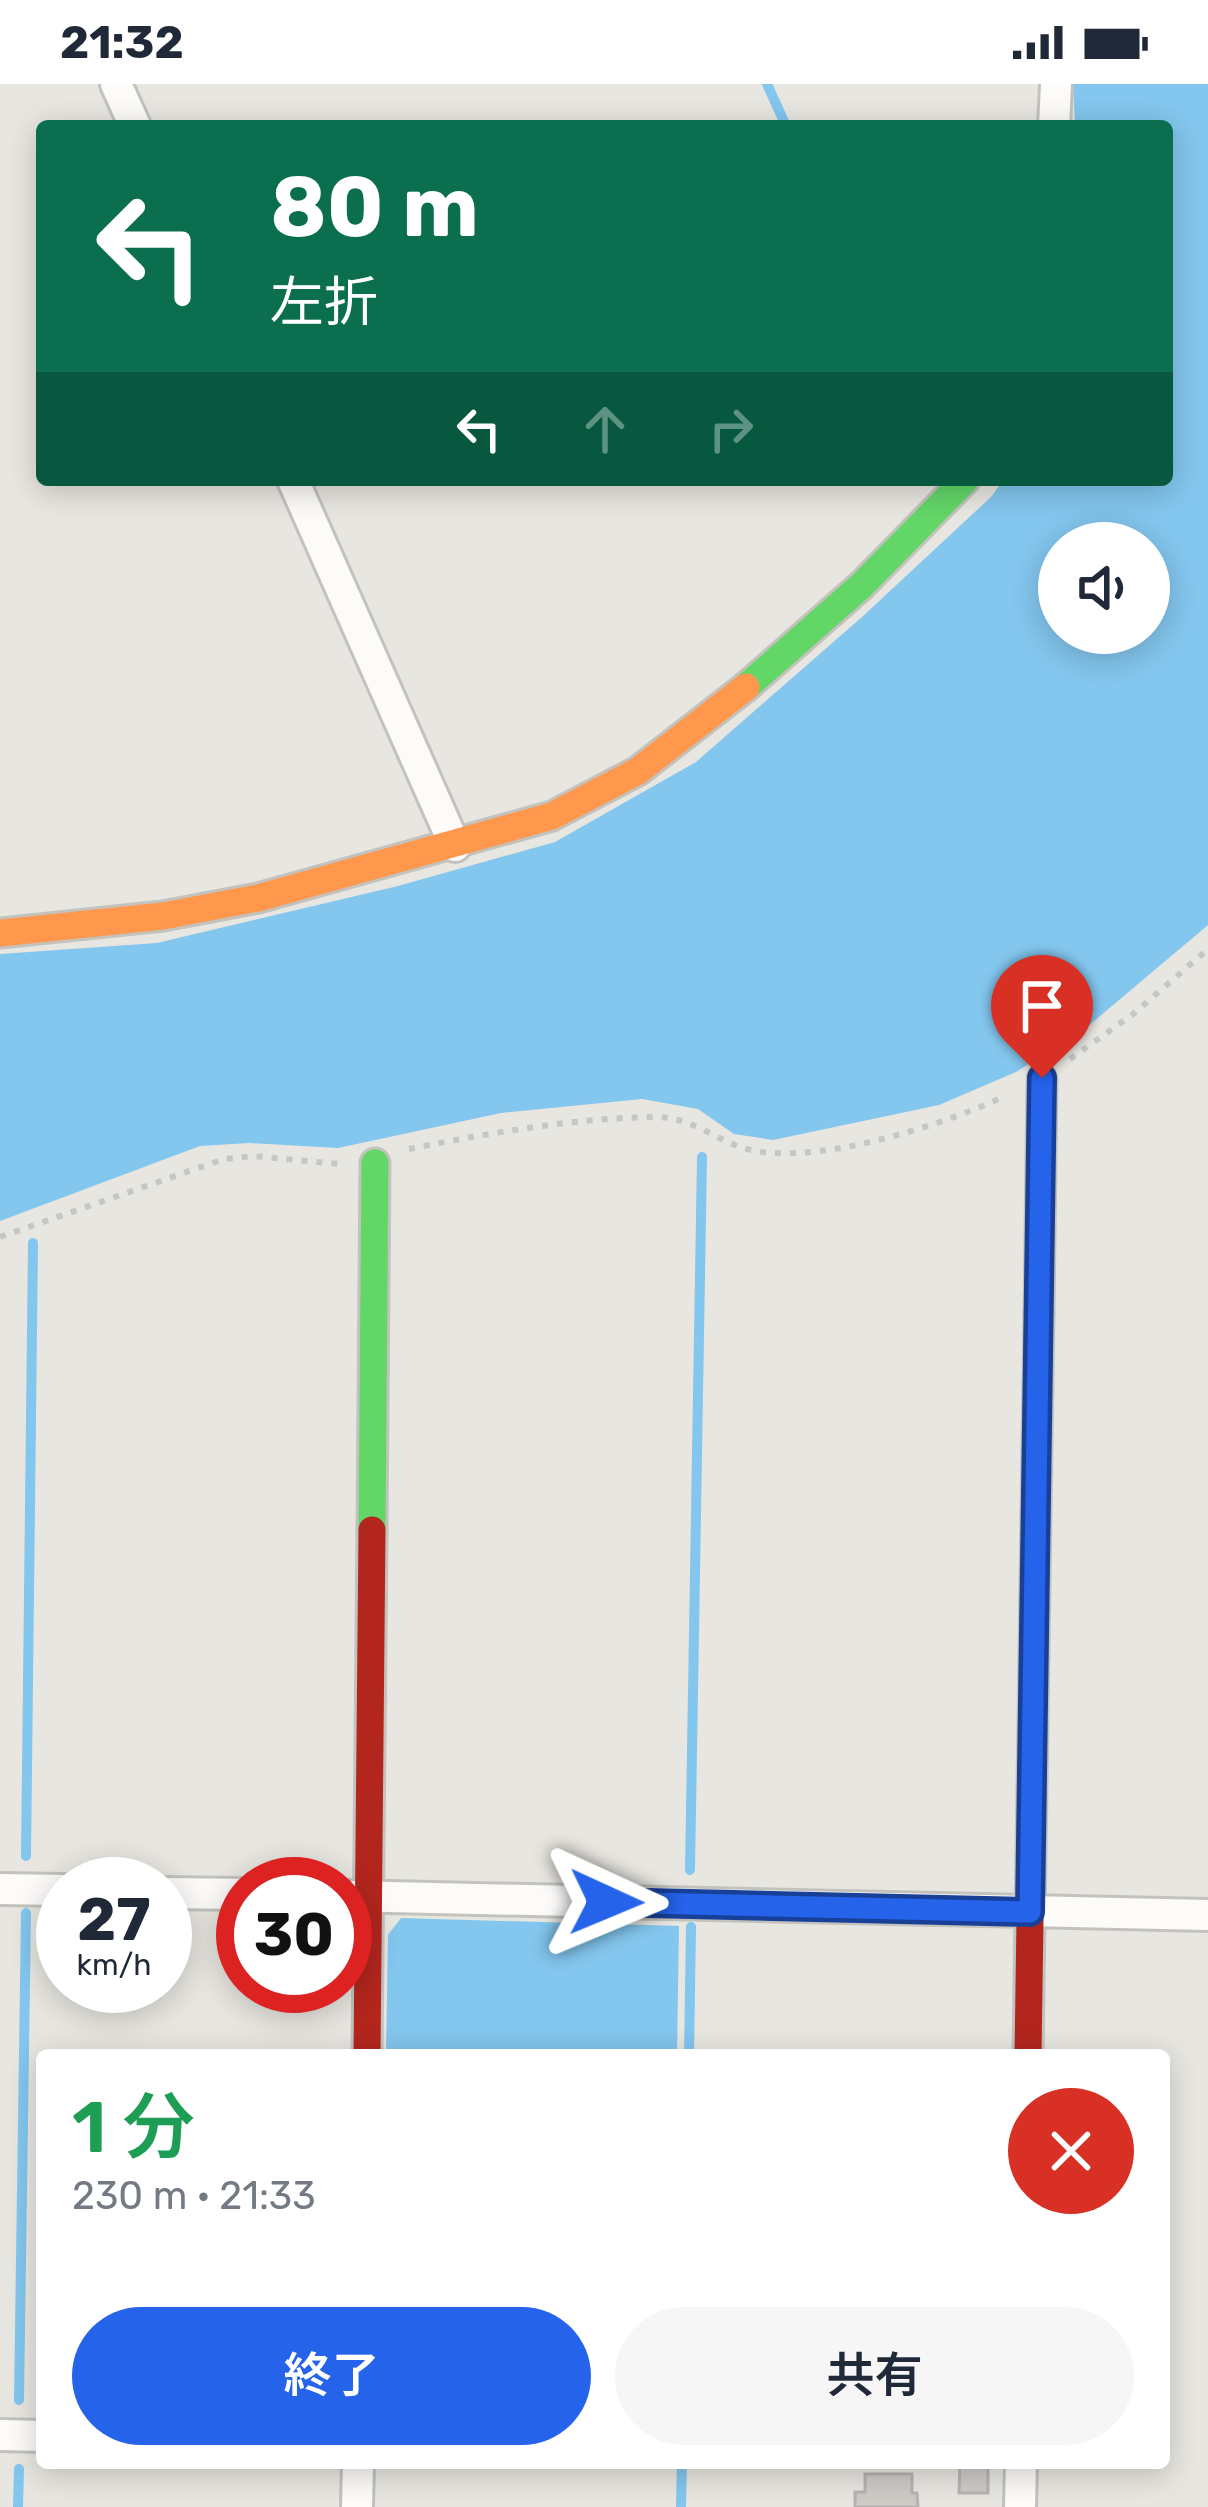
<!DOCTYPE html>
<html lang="ja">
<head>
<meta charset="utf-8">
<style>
	:root { --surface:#fff; --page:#f6f6f7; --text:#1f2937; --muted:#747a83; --accent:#2563eb }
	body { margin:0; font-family:Rubik,"Noto Sans JP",sans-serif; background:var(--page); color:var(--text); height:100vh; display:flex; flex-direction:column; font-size:45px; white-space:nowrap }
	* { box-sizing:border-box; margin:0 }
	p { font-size:39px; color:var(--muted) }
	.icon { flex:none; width:66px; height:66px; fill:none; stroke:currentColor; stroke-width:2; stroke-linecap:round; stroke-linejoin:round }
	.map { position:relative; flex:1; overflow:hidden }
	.sheet { position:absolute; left:36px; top:1965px; width:1134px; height:420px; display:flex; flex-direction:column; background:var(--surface); border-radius:12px; box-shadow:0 6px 30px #0003 }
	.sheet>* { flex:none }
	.hud { position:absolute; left:36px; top:36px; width:1137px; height:366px; border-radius:12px; box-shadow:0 6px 30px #0003; background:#0b6e4f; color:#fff; overflow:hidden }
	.buttons { position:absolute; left:1038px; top:438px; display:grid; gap:24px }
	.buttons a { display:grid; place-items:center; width:132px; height:132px; border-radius:50%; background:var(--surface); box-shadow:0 6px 30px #0003; font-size:60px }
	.speed { position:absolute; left:36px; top:1773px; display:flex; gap:24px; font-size:60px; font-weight:700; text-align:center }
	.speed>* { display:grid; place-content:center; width:156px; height:156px; border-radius:50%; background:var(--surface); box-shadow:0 6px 30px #0003; line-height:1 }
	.speed small { font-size:30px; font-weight:400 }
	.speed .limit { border:18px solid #d22; background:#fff; color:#111 }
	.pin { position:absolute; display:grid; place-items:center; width:102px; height:102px; color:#fff; margin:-123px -51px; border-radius:50% 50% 50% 0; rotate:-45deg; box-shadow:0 0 12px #0007 }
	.pin .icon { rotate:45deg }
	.me { position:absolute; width:132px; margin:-66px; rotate:91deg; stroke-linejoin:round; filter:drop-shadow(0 0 9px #0008) }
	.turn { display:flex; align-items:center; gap:42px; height:252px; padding:0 36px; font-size:54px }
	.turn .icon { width:156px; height:156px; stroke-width:2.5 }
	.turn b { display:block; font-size:84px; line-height:102px }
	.lanes { display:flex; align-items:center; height:114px; padding:0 36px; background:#0003; justify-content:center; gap:60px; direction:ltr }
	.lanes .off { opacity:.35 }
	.round { display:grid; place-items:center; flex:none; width:126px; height:126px; border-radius:63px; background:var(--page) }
	.overview { display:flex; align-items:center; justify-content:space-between; height:204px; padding:0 36px }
	h1 { font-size:72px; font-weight:600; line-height:90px; color:#1e9e55 }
	.action { display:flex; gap:24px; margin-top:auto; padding:24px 36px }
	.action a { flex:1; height:138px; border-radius:72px; background:var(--accent); color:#fff; font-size:48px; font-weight:600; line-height:138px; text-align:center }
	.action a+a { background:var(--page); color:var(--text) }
	.status { display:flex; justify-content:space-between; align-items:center; height:84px; padding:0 60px; background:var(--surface); direction:ltr }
	.status svg { height:33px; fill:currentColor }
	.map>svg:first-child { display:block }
	.water { fill:#83c6ee; fill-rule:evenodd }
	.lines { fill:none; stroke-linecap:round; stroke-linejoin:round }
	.stream { stroke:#83c6ee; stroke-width:10 }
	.building { fill:#cecbc7; stroke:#b6b3b0; stroke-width:3 }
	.street-casing { stroke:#c3c2bd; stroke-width:36 }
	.fast-casing { stroke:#c3c2bd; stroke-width:33 }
	.slow-casing { stroke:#c3c2bd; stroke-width:33 }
	.jam-casing { stroke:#c3c2bd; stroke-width:33 }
	.path { stroke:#c6c6c4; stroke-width:6; stroke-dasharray:6 9; stroke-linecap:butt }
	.street { stroke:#fcfbfa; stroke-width:30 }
	.fast { stroke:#63d668; stroke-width:27 }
	.slow { stroke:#ff974d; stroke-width:27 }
	.jam { stroke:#b3261e; stroke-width:27 }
	.route-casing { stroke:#184099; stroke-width:30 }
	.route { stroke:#2563eb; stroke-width:21 }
</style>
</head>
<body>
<div class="status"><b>21:32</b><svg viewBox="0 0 49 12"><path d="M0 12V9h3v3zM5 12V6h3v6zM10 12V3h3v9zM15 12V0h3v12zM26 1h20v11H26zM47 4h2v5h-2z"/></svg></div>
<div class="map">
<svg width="1208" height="2423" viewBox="0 0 1208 2423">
	<rect width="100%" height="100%" fill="#e8e6e0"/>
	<path class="water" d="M1073,0H1208V841L1087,943L1016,988L939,1021L773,1056L734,1050L698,1025L642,1015L501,1029L338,1064L249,1059L200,1062L0,1137V870L157,859L398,802L555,758L696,678L862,533L992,412L1003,396H1167V42H1075ZM1059,459H1149V549H1059Z
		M401,1834L679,1842L677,1971H386L388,1851Z"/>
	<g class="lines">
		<path class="stream" d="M767,0L786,42
			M26,1772L33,1159
			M690,1786L702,1073
			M689,1971L691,1843
			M19,2316L26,1829
			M18,2423L19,2385
			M681,2423L682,2379"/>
	</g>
	<path class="building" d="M960,2379L988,2380V2409H959Z
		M865,2390H912V2409H917L918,2423H855V2408H865Z"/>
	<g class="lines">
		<g class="street-casing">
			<path id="street" d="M116,0L135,42
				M1054,42L1056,0
				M293,396L455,762
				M0,1805L63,1806
				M165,1809L243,1810
				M345,1812L1208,1831
				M0,2351L42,2352
				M357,2423L358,2379
				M1020,2423L1021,2379"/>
		</g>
		<g class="fast-casing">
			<path id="fast" d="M746,603L862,501L965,396
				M1039,1229L1042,995
				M372,1446L375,1079"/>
		</g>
		<g class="slow-casing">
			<path id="slow" d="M0,849L163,832L258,814L552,732L638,687L746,603"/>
		</g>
		<g class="jam-casing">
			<path id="jam" d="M367,1971L372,1446
				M1028,1971L1039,1229"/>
		</g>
		<path class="path" d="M1070,975L1132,931L1208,865
			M409,1065C490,1049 573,1034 656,1033C694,1033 716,1058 751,1066C818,1081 939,1042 1001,1014
			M0,1153L224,1075L254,1072L339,1080"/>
		<use href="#street" class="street"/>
		<use href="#fast" class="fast"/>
		<use href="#slow" class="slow"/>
		<use href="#jam" class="jam"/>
	</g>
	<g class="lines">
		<g class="route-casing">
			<path id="route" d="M606,1818L1030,1828L1042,994"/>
		</g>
		<use href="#route" class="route"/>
	</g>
</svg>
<div class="buttons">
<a><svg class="icon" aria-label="sound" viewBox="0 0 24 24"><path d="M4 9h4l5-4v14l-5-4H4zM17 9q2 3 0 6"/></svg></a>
</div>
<div class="speed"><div>27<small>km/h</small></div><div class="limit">30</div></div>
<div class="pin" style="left:1042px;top:994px;background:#d93025"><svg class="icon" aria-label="arrive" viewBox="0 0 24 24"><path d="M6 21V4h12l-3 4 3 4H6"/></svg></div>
<svg class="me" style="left:606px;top:1818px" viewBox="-20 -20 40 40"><path d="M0-17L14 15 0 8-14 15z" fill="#2563eb" stroke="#fff" stroke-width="4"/></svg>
<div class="hud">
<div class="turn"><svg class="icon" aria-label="left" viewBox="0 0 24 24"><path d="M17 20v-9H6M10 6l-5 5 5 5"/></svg><div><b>80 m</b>左折</div></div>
<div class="lanes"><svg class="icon" aria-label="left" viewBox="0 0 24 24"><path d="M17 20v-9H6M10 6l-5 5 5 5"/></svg><svg class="icon off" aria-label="ahead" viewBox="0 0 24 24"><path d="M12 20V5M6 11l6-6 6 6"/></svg><svg class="icon off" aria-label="right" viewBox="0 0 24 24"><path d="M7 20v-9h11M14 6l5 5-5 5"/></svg></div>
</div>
<section class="sheet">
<div class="overview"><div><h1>1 分</h1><p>230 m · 21:33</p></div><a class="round" style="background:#d93025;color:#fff"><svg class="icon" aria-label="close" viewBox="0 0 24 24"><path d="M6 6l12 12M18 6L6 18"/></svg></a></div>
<div class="action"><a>終了</a><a>共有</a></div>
</section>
</div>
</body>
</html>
